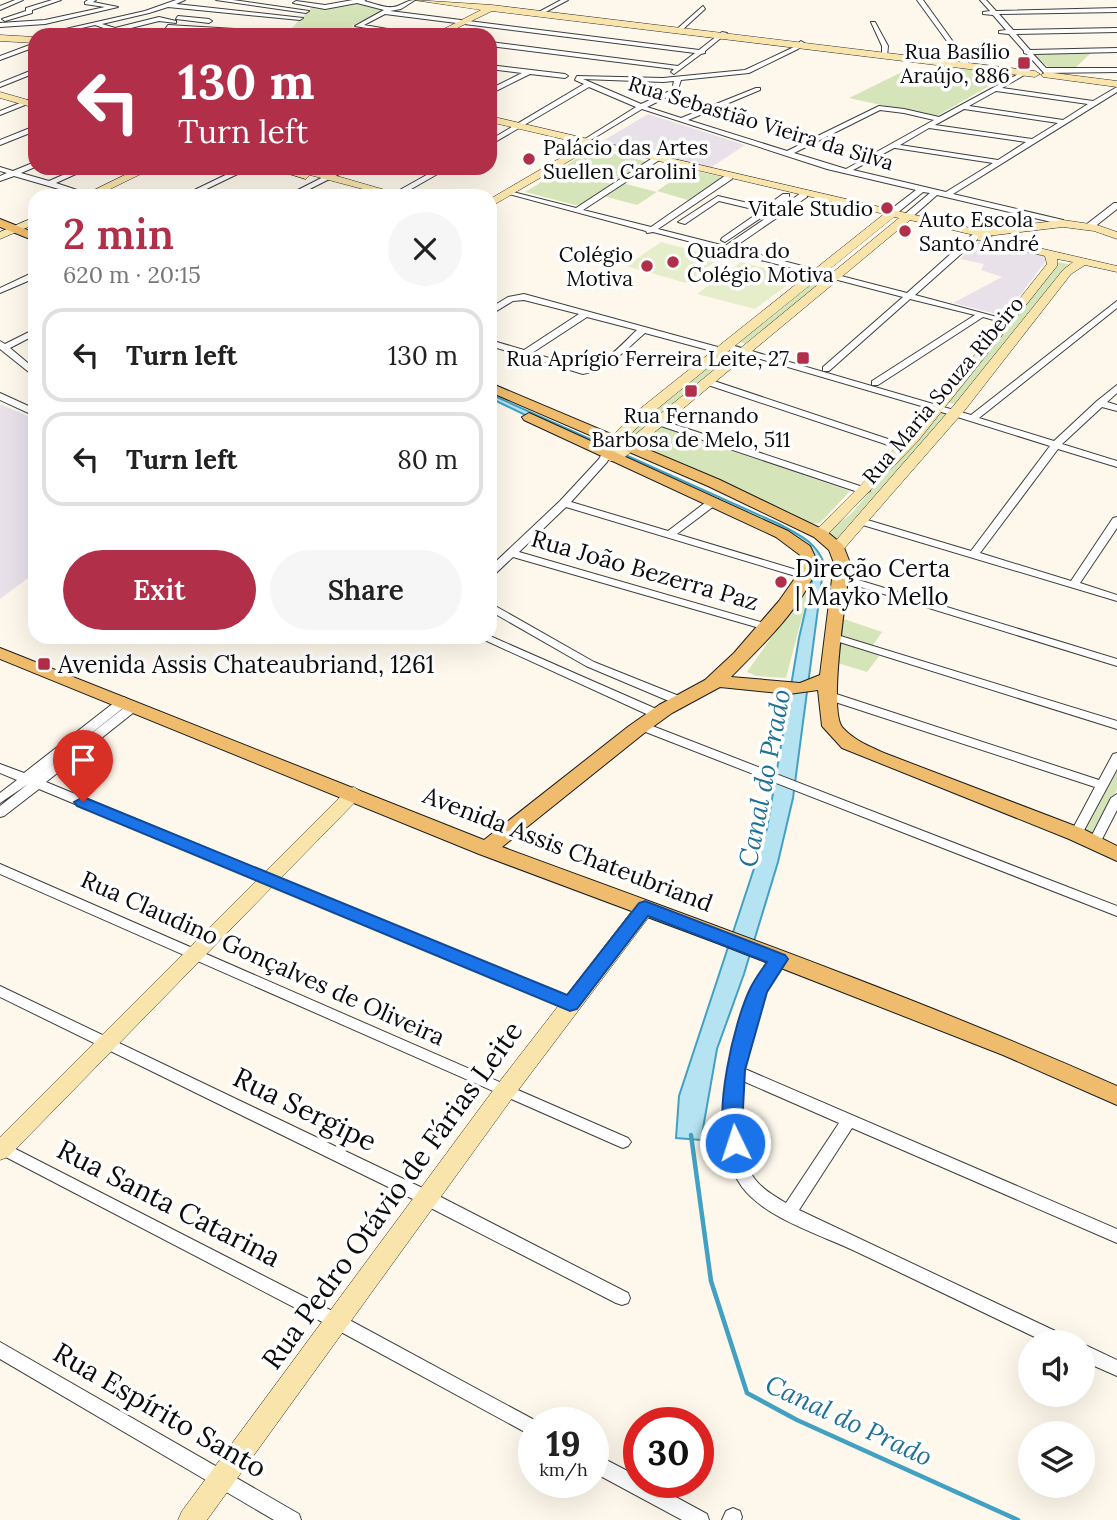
<!DOCTYPE html>
<html lang="en">
<head>
<meta charset="utf-8">
<style>
	:root { --surface:#fff; --page:#f6f6f6; --text:#222; --muted:#767676; --line:#e0e0e0; --accent:#b12f48 }
	body { margin:0; font-family:Lora,serif; background:var(--page); color:var(--text); height:100vh; display:flex; flex-direction:column; font-size:26px; white-space:nowrap }
	* { box-sizing:border-box; margin:0 }
	p { font-size:23px; color:var(--muted) }
	.icon { flex:none; width:38px; height:38px; fill:none; stroke:currentColor; stroke-width:2; stroke-linecap:round; stroke-linejoin:round }
	.map { position:relative; flex:1; overflow:hidden }
	.panel { position:absolute; left:28px; top:189px; width:469px; height:455px; display:flex; flex-direction:column; background:var(--surface); border-radius:21px; box-shadow:0 7px 28px #0002 }
	.panel>* { flex:none }
	.banner { position:absolute; left:28px; top:28px; width:469px; height:147px; border-radius:21px; box-shadow:0 7px 28px #0002; background:#b12f48; color:#fff; overflow:hidden }
	.tools { position:absolute; left:1018px; top:1330px; display:grid; gap:14px }
	.tools a { display:grid; place-items:center; width:77px; height:77px; border-radius:50%; background:var(--surface); box-shadow:0 7px 28px #0002; font-size:35px }
	.speed { position:absolute; left:518px; top:1407px; display:flex; gap:14px; font-size:35px; font-weight:700; text-align:center }
	.speed>* { display:grid; place-content:center; width:91px; height:91px; border-radius:50%; background:var(--surface); box-shadow:0 7px 28px #0002; line-height:1 }
	.speed small { font-size:18px; font-weight:400 }
	.speed .limit { border:10px solid #d22; background:#fff; color:#111 }
	.pin { position:absolute; display:grid; place-items:center; width:60px; height:60px; color:#fff; margin:-72px -30px; border-radius:50% 50% 50% 0; rotate:-45deg; box-shadow:0 0 7px #0007 }
	.pin .icon { rotate:45deg }
	.me { position:absolute; width:77px; margin:-38px; rotate:356deg; stroke-linejoin:round; filter:drop-shadow(0 0 5px #0008) }
	.turn { display:flex; align-items:center; gap:24px; height:147px; padding:0 35px; font-size:32px }
	.turn .icon { width:91px; height:91px; stroke-width:2.5 }
	.turn b { display:block; font-size:49px; line-height:60px }
	.round { display:grid; place-items:center; flex:none; width:74px; height:74px; border-radius:37px; background:var(--page) }
	.overview { display:flex; align-items:center; justify-content:space-between; height:119px; padding:0 35px }
	h1 { font-size:42px; font-weight:600; line-height:52px; color:var(--accent) }
	.button { display:flex; gap:14px; margin-top:auto; padding:14px 35px }
	.button a { flex:1; height:80px; border-radius:42px; background:var(--accent); color:#fff; font-size:28px; font-weight:600; line-height:80px; text-align:center }
	.button a+a { background:var(--page); color:var(--text) }
	ul { padding:0; list-style:none }
	li { display:flex; align-items:center; gap:21px; height:94px; margin:0 14px 10px; padding:0 21px; border:4px solid var(--line); border-radius:21px }
	li div { flex:1 }
	li b { display:block; font-size:26px }
	li em { font-style:normal }
	.map>svg:first-child { display:block }
	.industrial { fill:#e8e1ea }
	.green { fill:#d6e5b9 }
	.pitch { fill:#e6edca }
	.water { fill:#b5e3f1; stroke:#42a1c2; stroke-width:2 }
	.lines { fill:none; stroke-linecap:round; stroke-linejoin:round }
	.stream { stroke:#42a1c2; stroke-width:4.5 }
	.street-casing { stroke:#3f3f3f; stroke-width:2 }
	.secondary-casing { stroke:#2e2e2e; stroke-width:1 }
	.primary-casing { stroke:#1d1d1d; stroke-width:2 }
	.street { fill:#fff; fill-rule:evenodd }
	.secondary { fill:#f9e5ac; fill-rule:evenodd }
	.primary { fill:#eebc6c; fill-rule:evenodd }
	.route { fill:#1a73e8; stroke:#114b97; stroke-width:2 }
	.poi-dot { fill:#b12f48; stroke:#fff; stroke-width:2.5 }
	.labels { text-anchor:middle; dominant-baseline:central; stroke-width:7; stroke-linejoin:round; paint-order:stroke }
	.far-poi-label { font-size:21px; fill:#0c0c0c; stroke:#fff; text-anchor:end }
	.far-street-label { font-size:21px; fill:#0c0c0c; stroke:#fff }
	.poi-label { font-size:24px; fill:#0c0c0c; stroke:#fff; text-anchor:start }
	.street-label { font-size:24px; fill:#0c0c0c; stroke:#fff }
	.water-label { font-size:26px; font-style:italic; fill:#1f7193; stroke:#fff }
	.near-street-label { font-size:28px; fill:#0c0c0c; stroke:#fff }
</style>
</head>
<body>
<div class="map">
<svg width="1117" height="1520" viewBox="0 0 1117 1520">
	<rect width="100%" height="100%" fill="#fef8ec"/>
	<path class="industrial" d="M648,114L745,145L710,168L601,142Z
		M981,240L1027,250L1048,258L1004,316L953,303L1002,277L981,270L984,264L960,259Z
		M0,404L35,419V573L0,599Z"/>
	<path class="green" d="M358,3L388,9L351,26L400,34L285,35L312,7L326,9Z
		M1093,51L1073,70L1050,68L1029,52Z
		M960,67L1010,74L935,117L849,98L904,71L927,75L922,78L935,81Z
		M592,148L648,162L616,184L561,169Z
		M689,169L722,177L688,200L657,191Z
		M558,172L612,184L579,206L525,192Z
		M622,183L657,192L637,205L603,196Z
		M1059,262L1072,265L958,405L946,402Z
		M819,274L831,277L749,345L737,341Z
		M734,344L746,347L628,444L619,441L627,431Z
		M939,410L951,414L836,545L824,534L851,514Z
		M654,424L850,491L820,523L802,525L627,447Z
		M810,587L786,678L756,676L747,672L803,592Z
		M835,616L882,632L869,651L880,655L867,672L828,660Z
		M1117,765V789L1091,839L1079,834Z"/>
	<path class="pitch" d="M661,242L720,258L686,283L626,266Z
		M741,262L798,277L755,309L697,294Z"/>
	<path class="water" d="M490,394L779,524C799,535 815,541 824,563L793,798L778,862L744,974L717,1049L701,1140L676,1138L679,1096L767,829L799,638L813,577L812,553L490,398Z"/>
	<g class="lines">
		<path class="stream" d="M691,1135L711,1281L747,1393L797,1420L1018,1520"/>
		<g class="street-casing">
			<path id="street" d="M15,0H23L0,10V6Z
				M52,0H61L32,10V13L5,21L2,19L26,11V8Z
				M88,0H96L93,2L118,7L45,24L0,27V23L45,20L105,7L85,4V2Z
				M176,0H185L176,4L303,18L300,20L168,7L149,13L102,24L115,28L159,17L176,21V23L159,21L115,32L95,25L50,35H39L145,11Z
				M216,0H233L309,11L306,13Z
				M353,0H366L364,1C373,3 384,8 393,7C402,6 406,0 415,0L401,9L390,11L699,50L722,32L727,33L705,51V53L701,54L674,74L671,72L674,69L490,46V42L678,66L695,53L385,14L364,25L423,35H407L355,26L384,10L357,3L325,9L293,3L296,1L325,5Z
				M561,0H568L540,15L535,14Z
				M917,0H923L969,64V66H965Z
				M980,0H986L996,11L1117,8V12L999,14L1013,30L1117,28V32L1016,34L1030,50L1117,48V52L1033,54L1046,68H1117V72L1044,73L1027,54L1024,53V51L1009,34L999,33V31L1006,30L993,15L983,14V12L990,11Z
				M703,6L705,9L681,31H677V29Z
				M178,16L209,19L212,21L209,23L176,19Z
				M871,22H875L888,46L887,56L882,55V46Z
				M168,25L300,33L303,35H270L166,28Z
				M801,41L804,43L798,49L749,73L681,80L677,92L647,107L681,118L756,88H760V90L688,120L787,151L879,106L904,109L939,117L1024,71L1027,73L1026,74L1002,88L1093,101L1117,87V92L953,194L1063,220L1064,222L1060,224L937,195L911,218H905V214L930,193L923,192L896,214H890V210L916,190L827,169L642,109L589,141H585V139L636,107L589,87L490,145V140L584,84L575,80L577,76L663,78L745,70L794,47ZM583,79L663,82L674,81L672,90L641,104ZM996,91L1088,104L1063,120L969,106ZM964,109L1058,123L1032,139L935,125ZM880,110L904,113L934,120L846,169L794,153ZM929,128L1026,142L998,160L900,145ZM894,148H895L993,163L946,192L853,170Z
				M35,43V47L0,60V56Z
				M490,65L565,74L568,76L565,78L530,74L490,94V89L522,73L490,69Z
				M35,69V73L0,87V83Z
				M35,97V101L0,115V111Z
				M35,126V131L0,145V140Z
				M657,155L664,157L583,210L651,227L726,175H732V179L658,229L725,246L772,214L768,213L725,242L721,240L722,238L761,211L719,201L685,224L678,222L718,196L765,207L783,194H789V198L773,209L777,210L801,193H807V197L733,248L907,293L973,234H979V238L915,295L1012,321L1008,324L983,317L878,385H872V381L975,315L910,299L829,371H823V367L903,297L653,232L647,233L646,231L505,193L509,191L576,208Z
				M35,162V167L21,173L49,181L79,168H89L56,183L92,195L83,196L14,176L0,181V176L7,173L0,171V167L13,171Z
				M240,168H250L192,196H182Z
				M341,168H351L296,196H286Z
				M439,168H448L399,196H389Z
				M1114,203H1117V209L1093,228H1087V224Z
				M32,273H35V278L0,293V288Z
				M524,294L725,349V345H731L971,415L1117,301V308L979,418L1054,441L1097,401L1117,385V393L1107,402L1117,405V411L1102,407L1062,444L1117,461V467L1058,449L980,553L1071,581L1113,518L1117,517V528L1080,583L1117,595V601L856,523L855,521L860,518L864,519L971,551L1050,446L935,410L726,349V353L723,354L645,333C625,350 610,369 583,374L490,346V340L524,350L579,314L524,300L513,301L490,315V308L508,297ZM587,317L637,330C621,345 606,364 583,368L532,353Z
				M35,329V335L10,348L35,369V377L0,349V341L5,344Z
				M708,379L906,445L908,447L903,450L705,384L703,382Z
				M0,393L35,409V416L0,400Z
				M658,419L869,489L870,491L865,494L861,493L655,424V420Z
				M606,451L611,454L607,462L571,502L668,531L710,499H718V503L677,534L810,574L811,576L806,579L802,578L566,507L519,552L771,625L773,627L771,629H763L513,557L494,575L490,576V567L560,501L599,459L603,452Z
				M842,575L1117,659V666L838,580L837,578Z
				M490,603L594,662L684,698L686,701L680,705L676,704L586,666L490,611Z
				M834,634L1117,721V729L830,639L828,637L830,635Z
				M490,636L661,711L663,714L657,718L653,717L478,637Z
				M827,691L1099,780L1113,754L1117,753V769L1082,834L1076,838L1070,834L1095,787L823,698L821,695L823,692Z
				M124,697L130,701L128,704L35,778L130,703H138L140,706L138,709L46,782L575,1000L577,1004L575,1008L570,1009L565,1008L39,789L4,816L0,817V806L28,784L0,803V793L17,780L0,773V764L24,773L120,698Z
				M642,722L1117,906V916L638,729L636,726L638,723Z
				M1117,794V810L1100,843L1099,846H1089L1088,843L1111,798Z
				M0,864L628,1138L631,1142L628,1146L623,1148L618,1146L0,874Z
				M779,954L784,955L786,959L767,987L758,1008L745,1069L1117,1229V1243L852,1128L799,1210L1068,1337L1070,1342H1045C983,1312 920,1282 857,1252C822,1235 766,1219 742,1187C711,1144 727,1052 745,1006C752,988 763,972 774,955ZM743,1081L839,1123L786,1203C774,1196 759,1187 752,1175C736,1149 739,1109 743,1081Z
				M0,986L433,1193L628,1293L630,1298L628,1303L622,1305L616,1303L421,1203L0,997Z
				M0,1141L342,1316L540,1423H534V1437L330,1326L0,1154Z
				M0,1342L299,1514L301,1520H274L0,1359Z
				M1083,1344L1117,1360V1376L1083,1361Z
				M593,1453L639,1477V1482H648L707,1514L709,1520H682L593,1472Z
				M733,1508L740,1511L742,1517L741,1520H722L726,1511Z"/>
		</g>
		<g class="secondary-casing">
			<path id="secondary" d="M414,0L492,5L1035,71L1040,74L1035,77L492,11L443,35H432L481,10Z
				M0,35L35,37V43L0,41Z
				M1046,72L1117,81V87L1043,77L1041,75Z
				M0,92L35,102V108L0,98Z
				M490,116L979,230L1063,220L1097,225L1117,232V239L1094,231L1063,227L987,236L1117,266V272L1085,265L1071,274L965,410L842,551H832L830,548L832,545L955,404L1063,270L1073,262L1057,259V266L918,441L825,537H815L813,534L815,531C901,449 974,357 1047,264L1045,256L978,240V236L910,220L620,461H610L599,454L606,442L636,412L884,214L595,146L490,207V199L584,144L490,122ZM894,217L899,218L614,452L646,418Z
				M139,168H153L96,196H82Z
				M270,168H309L406,196H389L310,175L306,179Z
				M35,217V224L0,239V232Z
				M354,787L363,793L360,797L8,1157L0,1160V1137L348,789Z
				M645,901L652,903L655,908L652,913L513,1097L207,1520H178L182,1511L497,1085L638,903Z"/>
		</g>
		<g class="primary-casing">
			<path id="primary" d="M0,219L35,233V241L0,227Z
				M490,383L720,480L826,531L843,545L850,563C847,592 828,708 842,727C853,740 869,746 884,753L1083,829L1117,846V861L1069,839L842,748L822,726L818,690L789,694L720,687L672,713L643,734L502,847C708,923 916,997 1117,1086V1105L1003,1055L717,943L479,854L0,659V648L484,840L629,726L659,705L705,680L734,653L779,601L798,574L802,563L800,555L776,537L524,420L522,417L529,413L788,531L810,546L818,563C805,606 762,645 731,677L800,683L820,675L834,563L829,550L814,537L708,486L490,392Z"/>
		</g>
		<use href="#street" class="street"/>
		<use href="#secondary" class="secondary"/>
		<use href="#primary" class="primary"/>
	</g>
	<path class="route" d="M83,797L567,995L639,903L645,901L785,955L788,959L767,992L745,1070L743,1108L745,1143L742,1148L735,1151L728,1148C712,1116 734,1022 750,989C754,980 761,971 767,962L648,916L577,1009L570,1011L77,806L74,802Z"/>
	<g class="poi-dot">
		<rect x="1017" y="56" width="14" height="14" rx="3.5"/>
		<circle cx="529" cy="159" r="7"/>
		<circle cx="887" cy="208" r="7"/>
		<circle cx="905" cy="231" r="7"/>
		<circle cx="673" cy="262" r="7"/>
		<circle cx="647" cy="266" r="7"/>
		<rect x="796" y="351" width="14" height="14" rx="3.5"/>
		<rect x="684" y="384" width="14" height="14" rx="3.5"/>
		<circle cx="781" cy="582" r="7"/>
		<rect x="37" y="657" width="14" height="14" rx="3.5"/>
	</g>
	<g class="labels">
		<g class="far-poi-label">
			<text x="1010" y="51">Rua Basílio<tspan x="1010" dy="24">Araújo, 886</tspan></text>
			<text x="543" y="147" text-anchor="start">Palácio das Artes<tspan x="543" dy="24">Suellen Carolini</tspan></text>
			<text x="873" y="208">Vitale Studio</text>
			<text x="919" y="219" text-anchor="start">Auto Escola<tspan x="919" dy="24">Santo André</tspan></text>
			<text x="687" y="250" text-anchor="start">Quadra do<tspan x="687" dy="24">Colégio Motiva</tspan></text>
			<text x="633" y="254">Colégio<tspan x="633" dy="24">Motiva</tspan></text>
			<text x="789" y="358">Rua Aprígio Ferreira Leite, 27</text>
			<text x="691" y="415" text-anchor="middle">Rua Fernando<tspan x="691" dy="24">Barbosa de Melo, 511</tspan></text>
		</g>
		<g class="far-street-label">
			<text transform="translate(761 123) rotate(17)">Rua Sebastião Vieira da Silva</text>
			<text transform="translate(943 390) rotate(-50)">Rua Maria Souza Ribeiro</text>
		</g>
		<g class="poi-label">
			<text x="795" y="568">Direção Certa<tspan x="795" dy="28">| Mayko Mello</tspan></text>
			<text x="58" y="664">Avenida Assis Chateaubriand, 1261</text>
		</g>
		<g class="street-label">
			<text transform="translate(645 570) rotate(16)">Rua João Bezerra Paz</text>
			<text transform="translate(568 849) rotate(21)">Avenida Assis Chateubriand</text>
			<text transform="translate(263 958) rotate(24)">Rua Claudino Gonçalves de Oliveira</text>
		</g>
		<g class="water-label">
			<text transform="translate(764 778) rotate(-79)">Canal do Prado</text>
			<text transform="translate(849 1420) rotate(25)">Canal do Prado</text>
		</g>
		<g class="near-street-label">
			<text transform="translate(305 1109) rotate(26)">Rua Sergipe</text>
			<text transform="translate(392 1195) rotate(-54)">Rua Pedro Otávio de Fárias Leite</text>
			<text transform="translate(169 1203) rotate(27)">Rua Santa Catarina</text>
			<text transform="translate(160 1410) rotate(30)">Rua Espírito Santo</text>
		</g>
	</g>
</svg>
<div class="tools">
<a><svg class="icon" aria-label="sound" viewBox="0 0 24 24"><path d="M4 9h4l5-4v14l-5-4H4zM17 9q2 3 0 6"/></svg></a>
<a><svg class="icon" aria-label="layers" viewBox="0 0 24 24"><path d="M12 4l9 5-9 5-9-5zM3 14l9 5 9-5"/></svg></a>
</div>
<div class="speed"><div>19<small>km/h</small></div><div class="limit">30</div></div>
<div class="pin" style="left:83px;top:802px;background:#d93025"><svg class="icon" aria-label="arrive" viewBox="0 0 24 24"><path d="M6 21V4h12l-3 4 3 4H6"/></svg></div>
<svg class="me" style="left:735px;top:1143px" viewBox="-20 -20 40 40"><circle r="17" fill="#1a73e8" stroke="#fff" stroke-width="3"/><path d="M0-11L8 9 0 5-8 9z" fill="#fff"/></svg>
<div class="banner">
<div class="turn"><svg class="icon" aria-label="left" viewBox="0 0 24 24"><path d="M17 20v-9H6M10 6l-5 5 5 5"/></svg><div><b>130 m</b>Turn left</div></div>
</div>
<section class="panel">
<div class="overview"><div><h1>2 min</h1><p>620 m · 20:15</p></div><a class="round"><svg class="icon" aria-label="close" viewBox="0 0 24 24"><path d="M6 6l12 12M18 6L6 18"/></svg></a></div>
<ul>
<li><svg class="icon" aria-label="left" viewBox="0 0 24 24"><path d="M17 20v-9H6M10 6l-5 5 5 5"/></svg><div><b>Turn left</b></div><em>130 m</em></li>
<li><svg class="icon" aria-label="left" viewBox="0 0 24 24"><path d="M17 20v-9H6M10 6l-5 5 5 5"/></svg><div><b>Turn left</b></div><em>80 m</em></li>
</ul>
<div class="button"><a>Exit</a><a>Share</a></div>
</section>
</div>
</body>
</html>
